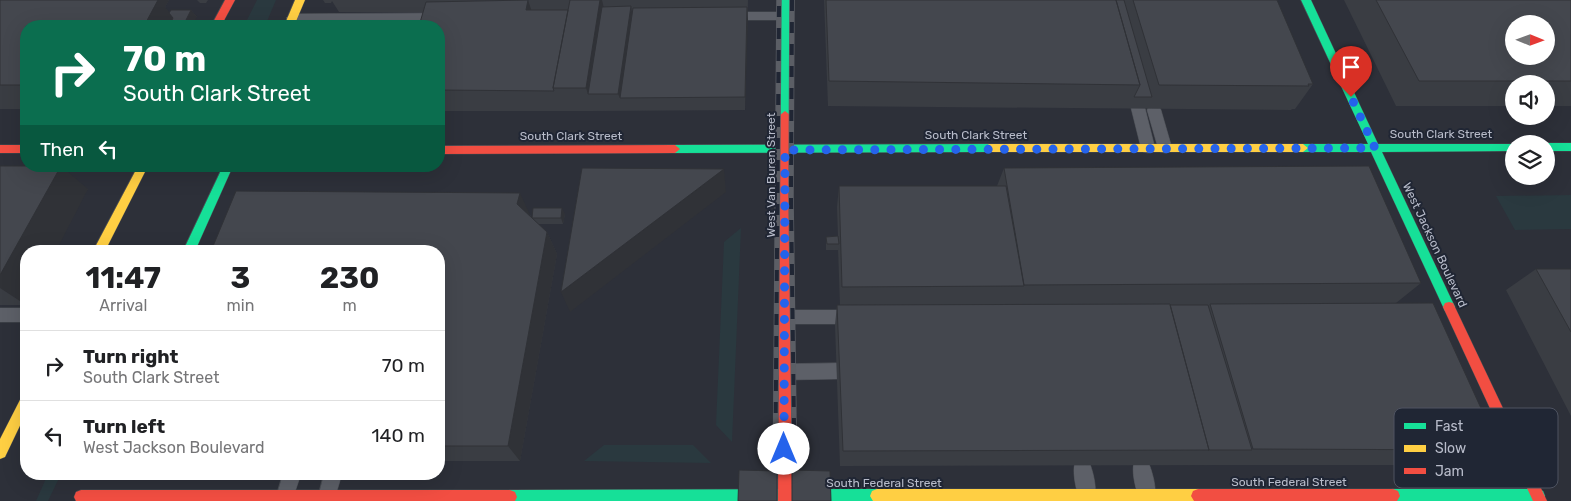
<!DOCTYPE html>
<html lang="en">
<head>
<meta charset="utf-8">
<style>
	:root { --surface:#fff; --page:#f2f2f2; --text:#202124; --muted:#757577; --line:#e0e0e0 }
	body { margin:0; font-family:Rubik,sans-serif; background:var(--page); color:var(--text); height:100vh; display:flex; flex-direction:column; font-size:19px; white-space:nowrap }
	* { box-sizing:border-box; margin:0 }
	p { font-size:16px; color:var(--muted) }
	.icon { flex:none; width:28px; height:28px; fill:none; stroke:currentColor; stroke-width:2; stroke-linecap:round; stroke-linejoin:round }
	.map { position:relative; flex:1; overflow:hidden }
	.panel { position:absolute; left:20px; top:245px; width:425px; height:235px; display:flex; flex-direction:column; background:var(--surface); border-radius:20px; box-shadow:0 5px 20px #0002 }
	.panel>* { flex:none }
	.hud { position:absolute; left:20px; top:20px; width:425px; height:152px; border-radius:20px; box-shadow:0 5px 20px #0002; background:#0b6e4f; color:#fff; overflow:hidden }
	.needle { width:32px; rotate:91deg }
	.buttons { position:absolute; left:1505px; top:15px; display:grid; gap:10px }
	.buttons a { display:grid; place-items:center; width:50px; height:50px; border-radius:50%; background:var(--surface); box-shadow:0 5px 20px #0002; font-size:25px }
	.pin { position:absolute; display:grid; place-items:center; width:42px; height:42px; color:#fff; margin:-51px -21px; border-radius:50% 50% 50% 0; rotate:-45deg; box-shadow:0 0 5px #0007 }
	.pin .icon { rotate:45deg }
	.me { position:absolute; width:55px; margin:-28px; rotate:0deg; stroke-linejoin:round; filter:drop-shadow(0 0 4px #0008) }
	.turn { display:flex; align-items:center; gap:18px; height:105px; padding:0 20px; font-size:22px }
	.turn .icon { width:65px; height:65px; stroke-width:2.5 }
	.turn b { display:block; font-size:35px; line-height:42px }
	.then { display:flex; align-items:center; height:48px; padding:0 20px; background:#0003; gap:10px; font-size:19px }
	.eta { display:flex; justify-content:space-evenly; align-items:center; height:85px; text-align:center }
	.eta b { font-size:30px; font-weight:700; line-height:35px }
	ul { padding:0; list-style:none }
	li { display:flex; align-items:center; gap:15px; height:70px; padding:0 20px; border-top:1px solid var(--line) }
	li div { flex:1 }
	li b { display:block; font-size:19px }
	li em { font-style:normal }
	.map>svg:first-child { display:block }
	.green { fill:#2a393f }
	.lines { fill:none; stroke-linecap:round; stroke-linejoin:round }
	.lane-casing { stroke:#494c52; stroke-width:1 }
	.fast-casing { stroke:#494c52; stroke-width:1 }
	.slow-casing { stroke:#494c52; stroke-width:1 }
	.jam-casing { stroke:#494c52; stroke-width:1 }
	.lane { fill:#5d6068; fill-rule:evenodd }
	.fast { fill:#16e098; fill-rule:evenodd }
	.slow { fill:#ffcf43; fill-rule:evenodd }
	.jam { fill:#f24e42; fill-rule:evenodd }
	.rail-casing { stroke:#5b5e65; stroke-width:5.5 }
	.rail { stroke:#202634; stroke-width:4; stroke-dasharray:11; stroke-linecap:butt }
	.wall { fill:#3a3d43 }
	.shaded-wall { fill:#303237 }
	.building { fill:#44474e; stroke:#303237; fill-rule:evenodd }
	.route { stroke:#2563eb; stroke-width:9; stroke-dasharray:0 16.2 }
	.labels { text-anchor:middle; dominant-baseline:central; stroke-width:4; stroke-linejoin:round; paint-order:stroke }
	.street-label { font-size:12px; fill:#b8bcca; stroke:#202634 }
	.key { fill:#202634; stroke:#4e5361; stroke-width:1 }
	.key-label { font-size:14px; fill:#b8bcca }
</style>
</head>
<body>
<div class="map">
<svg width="1571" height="501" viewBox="0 0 1571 501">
	<rect width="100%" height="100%" fill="#2d3039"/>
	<path class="green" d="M257,0H276L265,26H244Z
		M1571,195V229L1515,230L1496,196Z
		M741,228L732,442L716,425L724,242Z
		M604,445H693L711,463L584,461Z
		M48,474H61L48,501H36Z"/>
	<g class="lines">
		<g class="lane-casing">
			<path id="lane" d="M729,12H785L791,16L785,20H729L723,16Z
				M441,13L447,17L441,21L292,22L286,18L292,14Z
				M1138,103L1143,104L1145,108L1155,148L1153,152L1148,153L1143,152L1141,148L1131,108L1133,104Z
				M1154,105L1159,106L1161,110L1172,148L1170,152L1165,153L1160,152L1158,148L1147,110L1149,106Z
				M0,308H26V322H0Z
				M785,310H856L862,312L864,317L862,322L856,324H785L779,322L777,317L779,312Z
				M837,363L843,366L845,371L843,376L837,379L785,380L779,377L777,372L779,367L785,364Z
				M1082,456L1088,459C1093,470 1098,490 1094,501H1080C1076,490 1071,470 1076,459Z
				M1141,456L1147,459C1152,470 1158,490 1154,501H1140C1136,490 1130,470 1135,459Z
				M283,474H301L292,501H278L276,497Z
				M324,474H342L334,501H320L318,497Z"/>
		</g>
		<g class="fast-casing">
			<path id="fast" d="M780,0H790V115L785,119L780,115Z
				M1301,0H1311L1378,144H1517H1514V151L1382,152L1455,307L1453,311L1449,312L1445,311L1371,152H1303L1298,148L1303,144H1368Z
				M1546,143H1571V151H1546V144H1543Z
				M989,144L994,148L989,152L675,153L670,149L675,145Z
				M223,166H233L195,251H183Z
				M877,489L882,491L884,496L881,501H505L503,497L505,492L510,490Z
				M1393,489H1538L1543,491L1545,496L1542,501H1389L1386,496L1388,491Z"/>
		</g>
		<g class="slow-casing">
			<path id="slow" d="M295,0H305L294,26H284Z
				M989,144H1303L1308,148L1303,152H989L984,148Z
				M138,166H148L105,251H93Z
				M26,394V413L5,457L0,459V439L22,396Z
				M877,489H1198L1203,491L1205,496L1202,501H873L870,496L872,491Z"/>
		</g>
		<g class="jam-casing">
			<path id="jam" d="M225,0H235L221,26H211Z
				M785,111L790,115L792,501H778L780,115Z
				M0,145H26V153H0Z
				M675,145L680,149L675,153L439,154V146Z
				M1449,302L1453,303L1547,501H1533L1443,307L1445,303Z
				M1198,489H1393L1398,491L1400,496L1397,501H1194L1191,496L1193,491Z
				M81,490H510L515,492L517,497L515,501H76L74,497L76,492Z"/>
		</g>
		<use href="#lane" class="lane"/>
		<use href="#fast" class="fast"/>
		<use href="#slow" class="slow"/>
		<use href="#jam" class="jam"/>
		<g class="rail-casing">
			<path id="rail" d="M792,0L791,197L795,501
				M775,501L779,0"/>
		</g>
		<use href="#rail" class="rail"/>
	</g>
	<path class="wall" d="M0,0H169L165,7L169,13L191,10L197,17L26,26V109H0Z
		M197,0H208L206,3H200Z
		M323,0H748L745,110L592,111H439V26L423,12H339L332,1L331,3H325Z
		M824,0H1277L1313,84L1295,109H1292L1291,110L828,106Z
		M1344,0H1571V106H1546V84H1514V106H1396Z
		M0,166L88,189L26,251V305H0Z
		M1004,168L1421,283L1396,303L1500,450L1468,466H1451L1453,470L1444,474H1407L1404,465H1232L840,466L835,325L837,305H840L838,248V250H826V237L838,236L837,207L839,186H997Z
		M565,214L563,224H538L547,232L557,254L520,461H439V251L530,215L532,218Z
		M1536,269H1571V416L1506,290Z"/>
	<path class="shaded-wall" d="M134,0H169L165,7L179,25L178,26H144Z
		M528,0L535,21L526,10Z
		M600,0H602L607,21L588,94L586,88Z
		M631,6L634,24L620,98L618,94Z
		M747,7L748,20L745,110V97Z
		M191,10L197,17L192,26H183Z
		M61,166L88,189L56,251H26V305L0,288V275Z
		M724,169L726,192L570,312L561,292Z
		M520,193L530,215L527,227L517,204Z
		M562,208L565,214L563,224L561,218Z
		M547,232L557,254L520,461L508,446Z"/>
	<path class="building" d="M0,0H158L144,26H26V85H0Z
		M528,0L526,10H568L553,88L554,91L439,90V26H419L426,2Z
		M570,0H600L586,88H553Z
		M826,0H1116L1140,85L829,81Z
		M1116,0H1124L1152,97H1134L1140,85Z
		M1133,0H1277L1313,84H1308L1309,86L1159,85Z
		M1376,0H1571V81H1419ZM1514,24H1546V56H1514Z
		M631,6L618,94H588L602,7Z
		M747,7L745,97L620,98L633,8Z
		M171,10H191L183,26H185H169L173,18L169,13Z
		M0,166H61L0,275Z
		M1369,166L1421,283L1024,285L1004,168Z
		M582,168L724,169L561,292Z
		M839,186H1006L1024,286L842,287Z
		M236,191L520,193L517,204L547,232L508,446H439V251H211Z
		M533,208H562L561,218H532Z
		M838,236L839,244H827L826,237Z
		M1536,269H1571V332Z
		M1433,303L1500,450L1253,449L1210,304Z
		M1170,304L1209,450L843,451L837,305Z
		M1170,305H1208L1252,450H1208H1209Z
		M739,470L777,471V501H738Z
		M792,470L830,471L831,501H792Z"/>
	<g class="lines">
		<path class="route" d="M784,449L785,150L1375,148L1351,97"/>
	</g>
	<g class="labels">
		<g class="street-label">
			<text x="1441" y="134">South Clark Street</text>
			<text x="976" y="135">South Clark Street</text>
			<text x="571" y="136">South Clark Street</text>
			<text transform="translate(771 175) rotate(-90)">West Van Buren Street</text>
			<text transform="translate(1435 245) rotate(65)">West Jackson Boulevard</text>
			<text x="1289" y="482">South Federal Street</text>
			<text x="884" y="483">South Federal Street</text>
		</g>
	</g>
	<rect x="1394" y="408" width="164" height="80" rx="8" class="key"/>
	<rect x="1404" y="423" width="22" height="6" fill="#16e098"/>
	<rect x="1404" y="445" width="22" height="7" fill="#ffcf43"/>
	<rect x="1404" y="468" width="22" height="6" fill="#f24e42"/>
	<g class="key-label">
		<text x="1435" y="431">Fast</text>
		<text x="1435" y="453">Slow</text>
		<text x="1435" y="476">Jam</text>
	</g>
</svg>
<div class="buttons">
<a><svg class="needle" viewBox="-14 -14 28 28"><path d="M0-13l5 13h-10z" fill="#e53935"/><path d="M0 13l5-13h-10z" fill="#757577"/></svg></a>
<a><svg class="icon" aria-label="sound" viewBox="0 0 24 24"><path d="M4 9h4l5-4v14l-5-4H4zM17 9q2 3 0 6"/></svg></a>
<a><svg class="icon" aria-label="layers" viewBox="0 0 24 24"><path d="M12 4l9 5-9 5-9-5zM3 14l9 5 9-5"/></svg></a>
</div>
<div class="pin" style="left:1351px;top:97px;background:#d93025"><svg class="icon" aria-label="arrive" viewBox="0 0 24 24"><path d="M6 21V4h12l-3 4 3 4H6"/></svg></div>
<svg class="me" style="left:784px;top:449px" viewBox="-20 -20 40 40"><circle r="19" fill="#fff"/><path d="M0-13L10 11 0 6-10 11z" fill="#2563eb"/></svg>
<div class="hud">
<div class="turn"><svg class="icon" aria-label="right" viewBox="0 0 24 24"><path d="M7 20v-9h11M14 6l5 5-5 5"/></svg><div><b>70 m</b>South Clark Street</div></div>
<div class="then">Then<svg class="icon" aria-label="left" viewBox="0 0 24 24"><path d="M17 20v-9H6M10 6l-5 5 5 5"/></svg></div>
</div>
<section class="panel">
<div class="eta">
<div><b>11:47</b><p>Arrival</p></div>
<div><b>3</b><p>min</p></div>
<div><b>230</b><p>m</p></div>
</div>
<ul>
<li><svg class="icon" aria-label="right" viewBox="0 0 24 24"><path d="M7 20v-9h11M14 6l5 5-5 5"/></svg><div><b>Turn right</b><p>South Clark Street</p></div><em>70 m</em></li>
<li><svg class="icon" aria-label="left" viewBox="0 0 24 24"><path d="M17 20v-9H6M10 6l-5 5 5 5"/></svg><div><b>Turn left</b><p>West Jackson Boulevard</p></div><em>140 m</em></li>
</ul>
</section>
</div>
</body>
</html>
